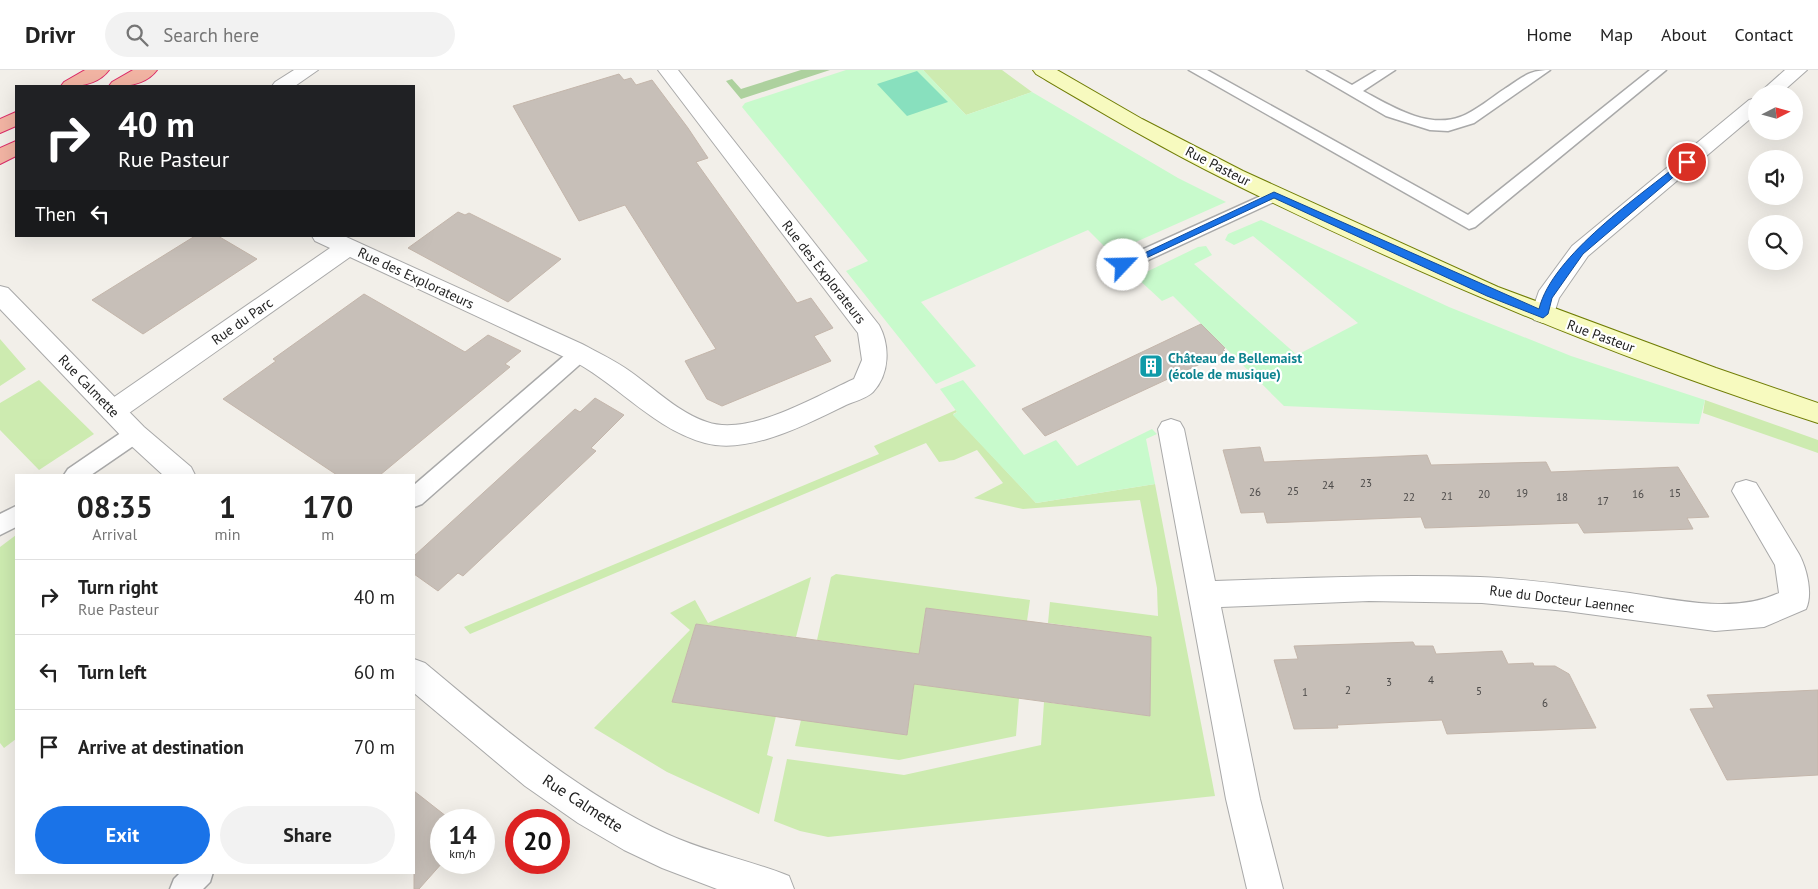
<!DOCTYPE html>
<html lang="en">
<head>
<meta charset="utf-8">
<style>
	:root { --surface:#fff; --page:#f2f2f2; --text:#222; --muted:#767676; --line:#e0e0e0; --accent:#1a73e8 }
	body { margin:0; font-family:"PT Sans",sans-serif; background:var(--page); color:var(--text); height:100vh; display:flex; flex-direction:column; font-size:19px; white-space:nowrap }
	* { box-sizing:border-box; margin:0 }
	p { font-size:16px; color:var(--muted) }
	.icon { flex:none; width:28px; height:28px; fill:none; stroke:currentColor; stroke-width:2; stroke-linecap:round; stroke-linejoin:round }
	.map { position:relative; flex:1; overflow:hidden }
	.details { position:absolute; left:15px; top:404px; width:400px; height:400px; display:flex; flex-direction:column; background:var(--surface); border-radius:0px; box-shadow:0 5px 20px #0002 }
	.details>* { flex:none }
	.banner { position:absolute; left:15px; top:15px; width:400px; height:152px; border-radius:0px; box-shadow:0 5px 20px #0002; background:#202124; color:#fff; overflow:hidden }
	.needle { width:32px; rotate:84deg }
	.tools { position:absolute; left:1748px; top:15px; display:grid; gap:10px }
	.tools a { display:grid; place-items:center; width:55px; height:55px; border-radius:50%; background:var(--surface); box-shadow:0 5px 20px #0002; font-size:25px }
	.speed { position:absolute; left:430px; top:739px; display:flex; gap:10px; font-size:25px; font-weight:700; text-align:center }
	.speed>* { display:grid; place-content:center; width:65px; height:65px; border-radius:50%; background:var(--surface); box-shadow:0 5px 20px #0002; line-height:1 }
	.speed small { font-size:12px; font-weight:400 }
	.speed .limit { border:8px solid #d22; background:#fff; color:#111 }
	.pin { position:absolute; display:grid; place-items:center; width:42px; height:42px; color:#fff; margin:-21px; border:2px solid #fff; border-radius:50%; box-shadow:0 1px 5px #0007 }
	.me { position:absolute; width:55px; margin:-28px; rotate:66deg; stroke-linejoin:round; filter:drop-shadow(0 0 4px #0008) }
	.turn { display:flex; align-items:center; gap:18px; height:105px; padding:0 20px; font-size:22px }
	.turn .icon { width:65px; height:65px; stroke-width:2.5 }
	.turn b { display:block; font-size:35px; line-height:42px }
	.then { display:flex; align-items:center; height:48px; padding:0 20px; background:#0003; gap:10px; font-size:19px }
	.eta { display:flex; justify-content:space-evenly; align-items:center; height:85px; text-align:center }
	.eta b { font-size:30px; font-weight:600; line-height:35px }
	.action { display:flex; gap:10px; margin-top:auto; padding:10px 20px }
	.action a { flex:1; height:58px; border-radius:30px; background:var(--accent); color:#fff; font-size:20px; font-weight:600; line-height:58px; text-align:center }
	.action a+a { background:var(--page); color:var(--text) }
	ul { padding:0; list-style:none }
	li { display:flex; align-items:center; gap:15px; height:75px; padding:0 20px; border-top:1px solid var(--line) }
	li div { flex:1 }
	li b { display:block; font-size:19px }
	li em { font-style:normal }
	header { display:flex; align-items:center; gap:30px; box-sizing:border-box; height:70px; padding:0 25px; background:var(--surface); border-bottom:1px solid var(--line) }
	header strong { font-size:24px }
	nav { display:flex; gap:28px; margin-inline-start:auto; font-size:18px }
	.search { width:350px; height:45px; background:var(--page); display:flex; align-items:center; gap:12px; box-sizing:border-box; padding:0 18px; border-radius:28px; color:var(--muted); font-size:19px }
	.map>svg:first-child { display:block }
	.grass { fill:#cdebb0 }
	.forest { fill:#add19e }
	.park { fill:#c8facc }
	.pitch { fill:#88e0be }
	.building { fill:#c7bfb8; stroke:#c4b6ab }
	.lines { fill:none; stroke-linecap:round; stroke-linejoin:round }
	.service-casing { stroke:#a9a9a9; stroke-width:3 }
	.minor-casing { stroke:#a9a9a9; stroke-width:2 }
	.tertiary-casing { stroke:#a9a9a9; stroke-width:2 }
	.secondary-casing { stroke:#707d05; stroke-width:2 }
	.trunk-casing { stroke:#dc2a67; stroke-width:2 }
	.service { fill:#fff; fill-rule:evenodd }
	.minor { fill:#fff; fill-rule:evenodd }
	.tertiary { fill:#fff; fill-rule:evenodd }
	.secondary { fill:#f7fabf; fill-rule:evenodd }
	.trunk { fill:#f2b4a3; fill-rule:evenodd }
	.route { fill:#1a73e8; stroke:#114b97 }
	.labels { text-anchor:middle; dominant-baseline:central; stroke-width:4.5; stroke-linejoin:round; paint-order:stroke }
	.number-label { font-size:11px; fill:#4b4948 }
	.street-label { font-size:14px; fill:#222; stroke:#fff }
	.culture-label { font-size:14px; font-weight:bold; fill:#0d838f; stroke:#fff; text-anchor:start }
	.near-street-label { font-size:16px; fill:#222; stroke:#fff }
</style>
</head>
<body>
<header>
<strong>Drivr</strong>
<div class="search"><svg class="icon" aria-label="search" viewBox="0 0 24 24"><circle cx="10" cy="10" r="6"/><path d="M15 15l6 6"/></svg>Search here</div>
<nav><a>Home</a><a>Map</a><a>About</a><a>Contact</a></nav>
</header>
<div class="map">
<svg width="1818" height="819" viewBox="0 0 1818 819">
	<rect width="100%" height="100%" fill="#f2efe9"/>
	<path class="grass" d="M923,0H1002L1032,22L966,45Z
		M0,269L26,299L0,316Z
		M39,310L94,364L39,400L0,360V333Z
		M1705,330L1818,370V383L1703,343Z
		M956,340L957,342L953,344L1036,433L1155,414L1215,726L828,767L800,761L774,751L787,689L904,705L1041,675L1044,632L1150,646L1151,567L1048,553L1050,532L1158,546L1157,518L1140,430L1023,439L974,428L1003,413L977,380L954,390L939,392L926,373L470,564L464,557L879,384L874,376Z
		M16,465V669L4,678L0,673V477Z
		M836,504L1030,530L1027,551L926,538L919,584L817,570L831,507Z
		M811,507L796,567L696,554L672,632L776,646L767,685L773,687L759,744L667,702L594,658L690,560L670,543L695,530L708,553Z
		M914,614L1019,628L1016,666L899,690L795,676L801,650L907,665Z"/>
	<path class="forest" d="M801,0H830L741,29L726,11L732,9L741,19Z"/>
	<path class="park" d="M846,0H923L966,45L1032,22L1178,108L1226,132L1111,183L1088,160L921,232L976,296L936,314L846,201L868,191L742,37L745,33Z
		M1261,150L1449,237L1571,286L1705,330L1699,354L1284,336L1173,226L1162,231L1136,207L1198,177L1206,176L1212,185L1194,194L1297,285L1358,253L1253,166L1234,175L1225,170L1228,164Z
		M963,310L1024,385L1056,370L1077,396L1152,359L1157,364L1146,369L1155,414L1036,433L953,345L957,342L940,319Z"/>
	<path class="pitch" d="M917,1L948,32L907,46L877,14Z"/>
	<path class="building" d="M619,4L624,10L631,8L636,15L652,10L688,58L708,88L696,92L797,233L811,228L833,258L814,266L831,291L722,336L707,329L685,291L716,279L625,135L579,151L513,36Z
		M458,142L465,145L469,143L561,189L508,232L408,178Z
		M195,166H218L257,189L143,264L92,230Z
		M364,224L465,282L488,265L521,281L505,294L510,297L380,405H337L223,329L276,291L273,289Z
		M1201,254L1225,278L1223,279L1226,282L1045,366L1022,339Z
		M595,328L624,345L591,378L596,381L463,506L458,503L438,521L414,504V486L575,339L580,342Z
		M1260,377L1264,392L1427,385L1431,395L1546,392L1551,402L1678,397L1709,447L1687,448L1693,459L1584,463L1578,453L1425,458L1421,447L1267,453L1264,442L1241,443L1223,380Z
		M926,538L1151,567L1150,646L914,614L907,665L672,632L696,554L919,584Z
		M1413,572L1415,576H1433L1436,584L1502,581L1508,594L1533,593L1534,596H1555L1569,604L1596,658L1447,664L1442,650L1337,655L1338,658L1294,659L1274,590L1298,589L1294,576Z
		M1818,620V705L1727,710L1690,639L1714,638L1707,625Z
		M414,721L451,750H441L443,792L419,819H414Z"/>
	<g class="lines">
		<g class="service-casing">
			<path id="service" d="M1189,0H1207L1468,145L1650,0H1666L1475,157L1469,159Z
				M1307,0H1325L1352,15L1377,0H1395L1363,21C1391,36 1427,59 1460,47C1476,41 1492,27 1506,18C1523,7 1529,0 1550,0L1474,53L1448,61L1430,60L1386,46Z
				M1274,120L1280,121L1282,125L1280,129L1129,199L1123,201L1117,199L1114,195L1117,191Z
				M579,277L586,279L589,284L586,289L422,434L414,437V415L572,279Z
				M135,356L142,358L145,364L142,370L91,405H64L68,399L128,358Z
				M16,436V457L0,465V444Z
				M181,802H213L210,812L203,819H170L174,809Z"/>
		</g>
		<g class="minor-casing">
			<path id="minor" d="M294,0H318L295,16H272L275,12Z
				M658,0H678L879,255C890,275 890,304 873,322C867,328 853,332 846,335C807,354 749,385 705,373C656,360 620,317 577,293L350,187L122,348L113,351L104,348L100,341L104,334L330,178L315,171L312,166H344L582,274C599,283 616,291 631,302C655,319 679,343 707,352C749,367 816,326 854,309L862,290L858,263Z
				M1785,0H1807L1780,24H1758Z
				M1756,28V44L1588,186L1559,228L1552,250L1543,253L1534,250L1531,244L1539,221L1572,176L1749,30Z
				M1171,349L1180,352L1184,359L1215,511C1304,508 1392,504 1480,507C1530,509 1581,517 1630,523C1679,530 1733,544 1779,523L1775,495L1732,421L1736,413L1746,410L1756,413L1799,484C1807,499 1813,524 1806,539L1764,557L1715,561L1566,541L1482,533L1369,531L1221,537L1260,729L1283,819H1247L1226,729L1158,359L1162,352Z"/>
		</g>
		<g class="tertiary-casing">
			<path id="tertiary" d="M0,216L8,218L144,357L191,397L195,405H163L126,371L0,239Z
				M414,589L425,593C500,656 577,722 667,764C706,782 749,790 789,806L794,819H717L662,798L624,780L578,753L525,716L414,623Z"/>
		</g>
		<g class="secondary-casing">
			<path id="secondary" d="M1033,0H1057L1142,49L1243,101L1498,217L1716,298L1818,333V353C1616,289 1419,205 1228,111C1163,79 1099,41 1036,4Z"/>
		</g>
		<g class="trunk-casing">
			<path id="trunk" d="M85,0H109C98,15 78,17 61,16L64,12Z
				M133,0H157C146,15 126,17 109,16L112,12Z
				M16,42V56L0,63V49Z
				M16,71V86L0,94V78Z"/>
		</g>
		<use href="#service" class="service"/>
		<use href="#minor" class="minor"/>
		<use href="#tertiary" class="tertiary"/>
		<use href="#secondary" class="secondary"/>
		<use href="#trunk" class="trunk"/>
	</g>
	<path class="route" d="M1684,90L1691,92L1583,184L1552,228L1548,244L1543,248L1487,226L1274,128L1127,197H1120L1119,195L1274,122L1539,239C1552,185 1641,125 1684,90Z"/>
	<defs>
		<g id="building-square" transform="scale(1.25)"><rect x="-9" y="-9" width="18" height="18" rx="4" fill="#0f9aa8" stroke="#fff"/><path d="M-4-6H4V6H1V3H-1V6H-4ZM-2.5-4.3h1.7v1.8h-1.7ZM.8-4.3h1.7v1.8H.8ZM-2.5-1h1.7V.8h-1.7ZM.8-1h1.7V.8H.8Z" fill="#fff"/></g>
	</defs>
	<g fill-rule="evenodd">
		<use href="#building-square" x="1151" y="296"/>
	</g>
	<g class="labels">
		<g class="number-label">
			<text x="1366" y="413">23</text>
			<text x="1328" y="415">24</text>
			<text x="1293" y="421">25</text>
			<text x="1255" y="422">26</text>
			<text x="1522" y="423">19</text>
			<text x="1675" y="423">15</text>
			<text x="1484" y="424">20</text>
			<text x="1638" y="424">16</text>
			<text x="1447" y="426">21</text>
			<text x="1409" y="427">22</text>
			<text x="1562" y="427">18</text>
			<text x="1603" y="431">17</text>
			<text x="1431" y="610">4</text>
			<text x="1389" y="612">3</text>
			<text x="1348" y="620">2</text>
			<text x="1479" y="621">5</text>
			<text x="1305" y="622">1</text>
			<text x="1545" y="633">6</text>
		</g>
		<g class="street-label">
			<text transform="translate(1218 96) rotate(27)">Rue Pasteur</text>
			<text transform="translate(824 202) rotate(52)">Rue des Explorateurs</text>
			<text transform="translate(416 208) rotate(25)">Rue des Explorateurs</text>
			<text transform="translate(242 251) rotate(-35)">Rue du Parc</text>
			<text transform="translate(1601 266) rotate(20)">Rue Pasteur</text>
			<text transform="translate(89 316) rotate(46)">Rue Calmette</text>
			<text transform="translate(1562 529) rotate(7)">Rue du Docteur Laennec</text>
		</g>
		<g class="culture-label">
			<text x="1168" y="288">Château de Bellemaist<tspan x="1168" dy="16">(école de musique)</tspan></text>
		</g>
		<g class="near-street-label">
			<text transform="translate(583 733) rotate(33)">Rue Calmette</text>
		</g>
	</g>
</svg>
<div class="tools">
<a><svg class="needle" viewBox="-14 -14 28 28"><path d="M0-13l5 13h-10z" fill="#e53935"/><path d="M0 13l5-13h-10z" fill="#767676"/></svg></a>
<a><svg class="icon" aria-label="sound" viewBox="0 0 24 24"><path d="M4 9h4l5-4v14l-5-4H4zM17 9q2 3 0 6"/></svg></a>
<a><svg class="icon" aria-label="search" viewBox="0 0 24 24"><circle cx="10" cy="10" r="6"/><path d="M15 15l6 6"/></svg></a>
</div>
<div class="speed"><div>14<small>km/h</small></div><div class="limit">20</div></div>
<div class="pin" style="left:1687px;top:92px;background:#d93025"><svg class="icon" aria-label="arrive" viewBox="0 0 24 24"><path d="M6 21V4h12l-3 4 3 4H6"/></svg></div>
<svg class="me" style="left:1123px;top:195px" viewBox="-20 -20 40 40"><circle r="19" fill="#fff"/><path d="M0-13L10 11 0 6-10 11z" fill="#1a73e8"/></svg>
<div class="banner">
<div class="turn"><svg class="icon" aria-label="right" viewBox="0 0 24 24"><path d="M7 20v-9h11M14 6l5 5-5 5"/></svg><div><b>40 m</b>Rue Pasteur</div></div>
<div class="then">Then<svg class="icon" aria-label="left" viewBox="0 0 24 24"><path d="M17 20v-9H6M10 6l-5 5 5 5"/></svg></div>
</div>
<section class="details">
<div class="eta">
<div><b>08:35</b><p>Arrival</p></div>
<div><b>1</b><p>min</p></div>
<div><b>170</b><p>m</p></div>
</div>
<ul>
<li><svg class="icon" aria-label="right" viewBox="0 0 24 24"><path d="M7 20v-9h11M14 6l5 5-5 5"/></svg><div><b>Turn right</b><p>Rue Pasteur</p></div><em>40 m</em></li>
<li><svg class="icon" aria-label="left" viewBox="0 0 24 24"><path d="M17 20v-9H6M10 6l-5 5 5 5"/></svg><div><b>Turn left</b></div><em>60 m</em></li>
<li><svg class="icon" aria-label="arrive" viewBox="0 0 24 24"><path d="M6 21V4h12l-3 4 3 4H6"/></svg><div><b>Arrive at destination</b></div><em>70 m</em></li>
</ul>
<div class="action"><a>Exit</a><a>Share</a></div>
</section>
</div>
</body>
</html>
